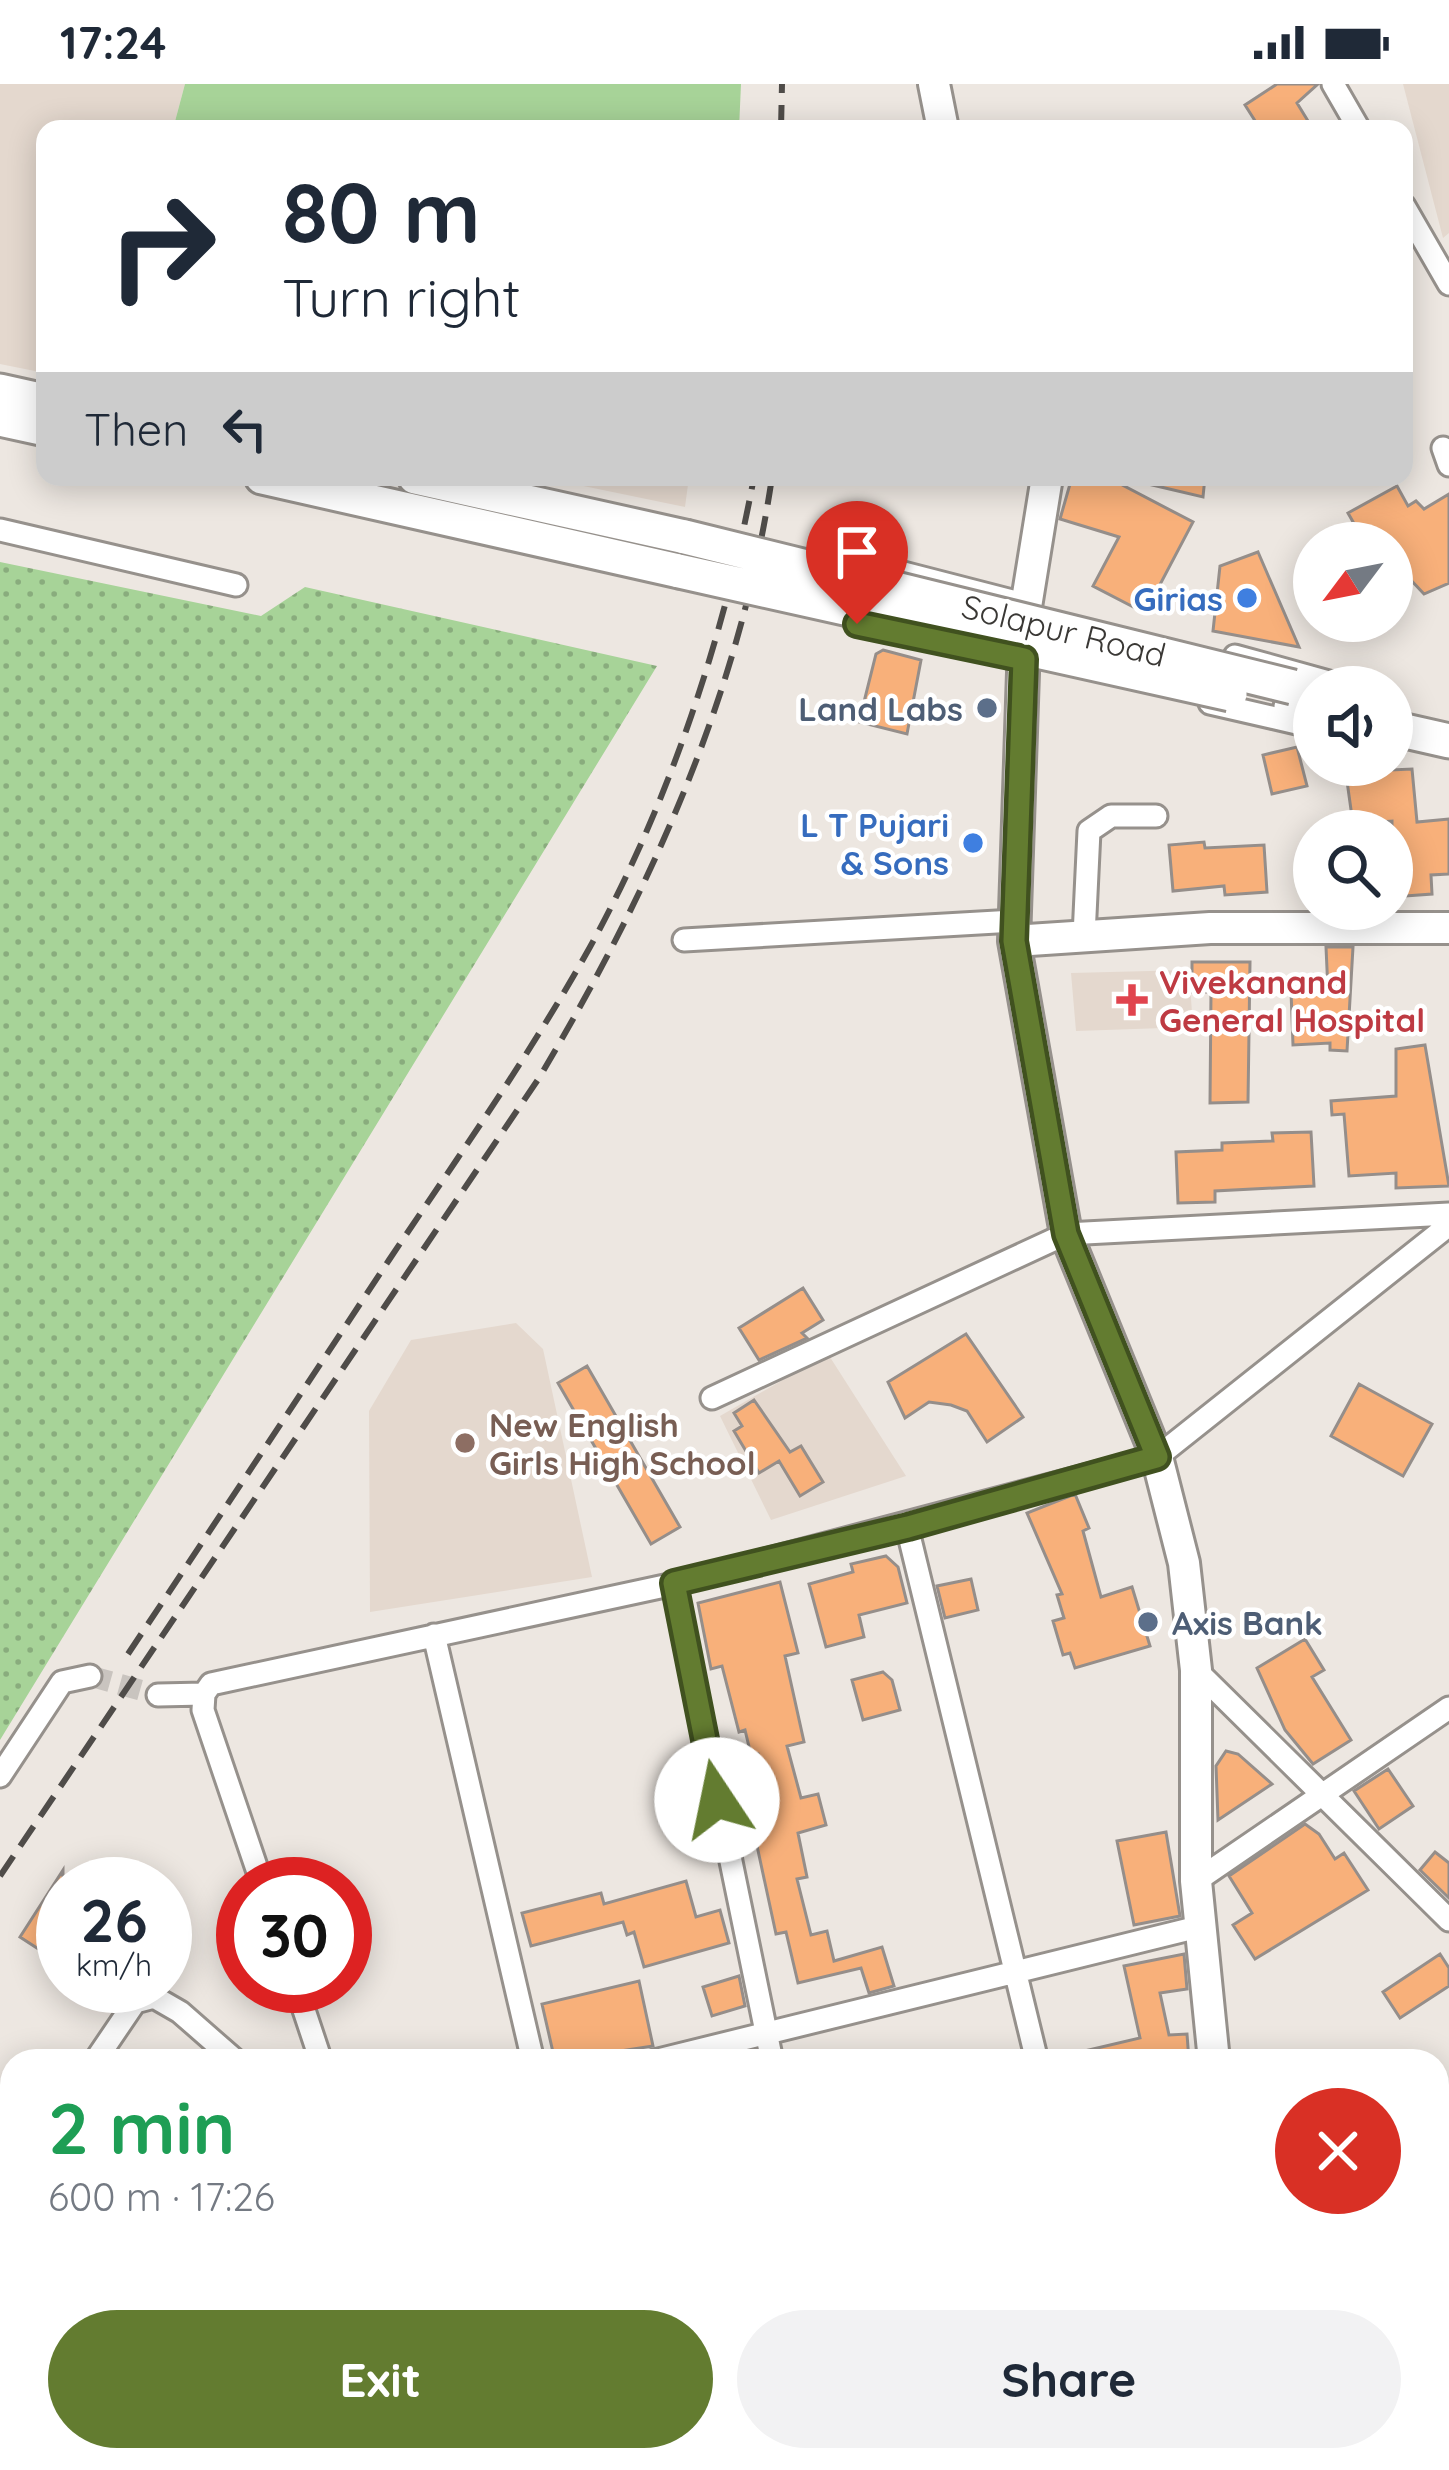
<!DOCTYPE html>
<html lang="en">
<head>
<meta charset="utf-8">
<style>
	:root { --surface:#fff; --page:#f2f2f3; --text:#1f2937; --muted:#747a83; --accent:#637c30 }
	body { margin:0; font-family:Quicksand,sans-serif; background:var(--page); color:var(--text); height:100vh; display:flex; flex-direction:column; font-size:45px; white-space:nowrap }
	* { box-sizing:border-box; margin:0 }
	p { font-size:39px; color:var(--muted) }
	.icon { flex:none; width:66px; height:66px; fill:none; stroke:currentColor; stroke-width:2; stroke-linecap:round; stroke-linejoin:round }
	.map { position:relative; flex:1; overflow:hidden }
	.panel { position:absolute; left:0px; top:1965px; width:1449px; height:423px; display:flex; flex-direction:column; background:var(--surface); border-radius:36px 36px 0 0; box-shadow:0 6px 30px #0003 }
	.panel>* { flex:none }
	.guide { position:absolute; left:36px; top:36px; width:1377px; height:366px; border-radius:24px; box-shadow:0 6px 30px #0003; background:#fff; color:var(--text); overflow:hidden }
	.needle { width:78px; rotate:238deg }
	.buttons { position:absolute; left:1293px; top:438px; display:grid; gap:24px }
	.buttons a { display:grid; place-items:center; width:120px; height:120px; border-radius:50%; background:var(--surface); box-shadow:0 6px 30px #0003; font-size:60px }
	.speed { position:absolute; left:36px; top:1773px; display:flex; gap:24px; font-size:60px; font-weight:700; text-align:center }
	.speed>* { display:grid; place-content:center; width:156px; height:156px; border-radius:50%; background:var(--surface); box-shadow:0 6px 30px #0003; line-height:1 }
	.speed small { font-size:30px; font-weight:400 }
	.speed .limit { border:18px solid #d22; background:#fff; color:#111 }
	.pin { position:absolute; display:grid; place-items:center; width:102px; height:102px; color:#fff; margin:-123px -51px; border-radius:50% 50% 50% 0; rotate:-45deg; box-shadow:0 0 12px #0007 }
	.pin .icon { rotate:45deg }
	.me { position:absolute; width:132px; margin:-66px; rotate:349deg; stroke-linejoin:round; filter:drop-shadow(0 0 9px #0008) }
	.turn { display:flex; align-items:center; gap:42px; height:252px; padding:0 48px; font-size:54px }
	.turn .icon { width:156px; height:156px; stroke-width:2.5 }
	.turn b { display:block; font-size:84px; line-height:102px }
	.then { display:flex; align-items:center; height:114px; padding:0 48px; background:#0003; gap:24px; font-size:45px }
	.round { display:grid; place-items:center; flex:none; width:126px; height:126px; border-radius:63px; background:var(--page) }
	.head { display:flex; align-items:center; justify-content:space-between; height:204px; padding:0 48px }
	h1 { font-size:72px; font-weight:800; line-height:90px; color:#1e9e55 }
	.action { display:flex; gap:24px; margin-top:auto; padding:24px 48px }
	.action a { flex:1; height:138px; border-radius:72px; background:var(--accent); color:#fff; font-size:48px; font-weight:800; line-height:138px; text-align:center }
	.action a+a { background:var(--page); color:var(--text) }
	.status { display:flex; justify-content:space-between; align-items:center; height:84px; padding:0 60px; background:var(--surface); direction:ltr }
	.status svg { height:33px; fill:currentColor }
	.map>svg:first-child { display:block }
	.built { fill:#e4d8ce }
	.green { fill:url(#green-dots) }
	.pitch { fill:#a7d398 }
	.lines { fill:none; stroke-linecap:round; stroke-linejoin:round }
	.stream { stroke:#298592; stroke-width:6 }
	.building { fill:#f8b07a; stroke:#958e8a; stroke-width:3 }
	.street-tunnel { stroke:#c9c4bf; stroke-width:21; stroke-dasharray:21 10; stroke-linecap:butt }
	.street-casing { stroke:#96918c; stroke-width:27 }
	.secondary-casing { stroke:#96918c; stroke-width:36 }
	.primary-casing { stroke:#96918c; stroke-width:39 }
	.street { stroke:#fff; stroke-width:21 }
	.secondary { stroke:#fff; stroke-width:30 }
	.primary { stroke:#fff; stroke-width:33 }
	.rail { stroke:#4f4c49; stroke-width:6; stroke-dasharray:24 12; stroke-linecap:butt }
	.primary-bridge-casing { stroke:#96918c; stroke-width:39; stroke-linecap:butt }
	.primary-bridge { stroke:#fff; stroke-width:33 }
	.route-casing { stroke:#40511f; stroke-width:30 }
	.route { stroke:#637c30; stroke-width:21 }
	.shop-dot { fill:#3f7fe0; stroke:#fff; stroke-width:4.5 }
	.service-dot { fill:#5c6f8a; stroke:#fff; stroke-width:4.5 }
	.health-dot { fill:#e0444e; stroke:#fff; stroke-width:4.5 }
	.education-dot { fill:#8d6e63; stroke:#fff; stroke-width:4.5 }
	.labels { text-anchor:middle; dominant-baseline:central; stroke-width:9; stroke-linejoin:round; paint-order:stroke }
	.shop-label { font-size:33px; font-weight:bold; fill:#366cbe; stroke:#fff; text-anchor:end }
	.street-label { font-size:33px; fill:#3a3835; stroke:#fff }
	.service-label { font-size:33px; font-weight:bold; fill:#4e5e75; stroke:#fff; text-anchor:end }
	.health-label { font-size:33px; font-weight:bold; fill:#be3a42; stroke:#fff; text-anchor:start }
	.education-label { font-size:33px; font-weight:bold; fill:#785e54; stroke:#fff; text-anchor:start }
</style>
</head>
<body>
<div class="status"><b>17:24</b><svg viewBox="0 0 49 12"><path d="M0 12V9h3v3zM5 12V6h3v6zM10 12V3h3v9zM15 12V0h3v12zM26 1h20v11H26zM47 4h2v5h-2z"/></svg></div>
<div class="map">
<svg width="1449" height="2386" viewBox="0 0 1449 2386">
	<defs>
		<pattern id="green-dots" width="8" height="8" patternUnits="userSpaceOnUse" patternTransform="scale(3)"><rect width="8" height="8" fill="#a7d398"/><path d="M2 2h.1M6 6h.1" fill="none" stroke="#89ac7d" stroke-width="1.8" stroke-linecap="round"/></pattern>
	</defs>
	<rect width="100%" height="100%" fill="#ede7e1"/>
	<path class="built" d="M0,0H185L173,45H45V289L0,280Z
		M1403,0H1449V149L1443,154Z
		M540,393H689L685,423Z
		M1189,886L1193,943L1076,947L1071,889Z
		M516,1239L543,1265L592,1493L370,1528L369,1327L411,1256Z
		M828,1270L906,1392L771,1436L720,1332Z"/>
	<path class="green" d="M0,478L261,532L305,503L657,582L0,1656Z"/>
	<path class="pitch" d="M185,0H741L739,45H173Z"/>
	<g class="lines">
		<path class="stream" d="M438,2376L457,2386"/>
	</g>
	<path class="building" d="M1277,0H1318L1297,19L1308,37L1295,45H1272L1268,38L1259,43L1245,21Z
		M1072,393H1107L1193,438L1145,529L1093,502L1119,453L1060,435Z
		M1145,393H1205L1203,413L1144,399Z
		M1397,402L1408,422L1416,417L1424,425L1449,410V499L1424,510L1408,493L1400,496L1392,459H1365L1348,429Z
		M1258,468L1299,563L1213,547L1220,482Z
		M883,566L921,576L907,650L859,638L876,570Z
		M1297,663L1307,702L1272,710L1263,671Z
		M1391,681V686L1412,685L1417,738L1449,735V790L1431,791L1432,810L1392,813V737L1353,740L1345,683Z
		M1204,758L1205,764L1264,761L1267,808L1225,811L1224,802L1173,807L1169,761Z
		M1326,863H1353L1347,967L1330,966V959L1293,961L1291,907H1328Z
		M1192,878H1250L1248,1018L1210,1019L1211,908H1192Z
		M1425,961L1449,1102L1396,1104V1089L1349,1092L1344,1030L1332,1031L1331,1017L1396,1012V965Z
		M1311,1048L1314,1102L1215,1107V1118L1178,1119L1176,1068L1222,1066V1059L1273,1057L1272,1049Z
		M803,1204L823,1236L802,1249L807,1254L759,1276L739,1244Z
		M966,1250L1023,1333L987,1358L967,1327L951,1321L929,1318L905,1334L888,1298Z
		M587,1282L680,1443L651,1460L558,1299Z
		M1359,1300L1432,1340L1403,1392L1331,1352Z
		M754,1316L790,1368L801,1362L823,1398L800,1412L779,1377L759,1389L734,1347L742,1342L734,1329Z
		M1075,1410L1089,1444L1083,1447L1101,1513L1132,1503L1150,1562L1075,1584L1070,1569L1063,1571L1053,1537L1064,1534L1057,1511L1062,1510L1027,1429Z
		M886,1472L898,1483L907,1519L859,1531L864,1553L826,1563L809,1500L853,1488L851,1480Z
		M971,1495L978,1526L945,1534L937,1502Z
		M780,1498L798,1569L785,1572L804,1658L787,1662L801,1714L818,1710L826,1741L798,1749L807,1793L797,1795L811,1851L827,1847L834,1877L882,1863L894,1902L869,1909L861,1884L798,1899L786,1848L776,1850L748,1720L770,1716L758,1670L751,1671L745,1646L739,1648L722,1582L711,1585L698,1519Z
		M1305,1555L1324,1586L1312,1593L1351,1656L1313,1680L1285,1646L1257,1584Z
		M883,1588L892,1596L900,1626L863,1636L852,1596Z
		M1226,1667L1238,1670L1272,1700L1218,1736L1216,1682Z
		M1388,1685L1413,1722L1379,1745L1354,1707Z
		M1305,1740L1319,1750L1335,1775L1344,1769L1368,1806L1255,1875L1233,1841L1252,1829L1229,1792Z
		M1166,1748L1180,1832L1134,1841L1117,1757Z
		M1435,1768L1449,1779V1814L1420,1786Z
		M63,1786V1881L20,1853Z
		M686,1797L696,1833L720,1826L729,1859L644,1883L634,1848L627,1851L623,1838L531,1862L522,1829L601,1809L604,1820Z
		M1184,1870L1187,1905L1160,1909L1169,1951L1187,1950L1189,1977H1073L1072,1970L1140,1954L1124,1882Z
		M1440,1870L1449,1884V1902L1400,1934L1383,1908Z
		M739,1892L745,1922L712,1932L703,1903Z
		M639,1897L653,1962L555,1977L542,1920Z"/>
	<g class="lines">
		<path class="street-tunnel" d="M90,1592L158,1611"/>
		<g class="street-casing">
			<path id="street" d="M1333,0L1359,45
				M1404,122L1449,200
				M1443,364L1449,381
				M0,446L236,501
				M821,477L853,476L1012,517
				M1235,572L1347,603
				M1210,619L1314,643
				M1084,852L1089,747L1111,732H1156
				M684,856L1014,837
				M712,1314L1066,1150L1449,1130
				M907,1443L1037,1977
				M434,1551L533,1977
				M1196,1586L1449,1836
				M158,1611L204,1610
				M0,1692L62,1598L90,1592
				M1196,1797L1449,1624
				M262,1800L203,1626L204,1610L211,1600L674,1500
				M296,1902L321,1977
				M95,1977L135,1918L154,1913L180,1928L236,1977
				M654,1977L1202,1842
				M772,1977L674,1500L1157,1373L1449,1141
				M0,2118L12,2101
				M0,2299L12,2269
				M0,2340L12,2341
				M332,2376L353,2386
				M889,2376L892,2386
				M1134,2376L1137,2386
				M1252,2376V2386
				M667,2380L683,2376
				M1341,2385L1343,2379L1409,2386
				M89,2386L109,2376"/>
		</g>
		<g class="secondary-casing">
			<path id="secondary" d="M934,0L943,45
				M1047,393L1025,529L1014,857L1066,1150L1157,1373L1184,1479L1196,1586V1797L1214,1977
				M1014,857L1210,844H1449
				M1437,2291L1449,2280
				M1332,2376H1346
				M1219,2386L1230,2376"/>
		</g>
		<g class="primary-casing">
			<path id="primary" d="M0,307L45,317
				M0,335L45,345
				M262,393L679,487
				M415,393L685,453
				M1291,623L1314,627
				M1392,644L1449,657"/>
		</g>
		<use href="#street" class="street"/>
		<use href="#secondary" class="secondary"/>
		<use href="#primary" class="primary"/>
		<path class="rail" d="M781,45L782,0
			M128,1570C215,1439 302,1308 389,1176C458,1073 530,971 590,863C669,719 724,554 754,393
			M0,1792L539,994C650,807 740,610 772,393"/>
		<g class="primary-bridge-casing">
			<path id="primary-bridge" d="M685,453L1293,603
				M679,487L1230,610"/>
		</g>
		<use href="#primary-bridge" class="primary-bridge"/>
	</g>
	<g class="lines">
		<g class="route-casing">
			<path id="route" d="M717,1716L674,1499L908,1443L1157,1373L1066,1150L1014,857L1024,575L857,540"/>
		</g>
		<use href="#route" class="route"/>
	</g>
	<g class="shop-dot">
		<circle cx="1247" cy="514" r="12"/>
		<circle cx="973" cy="759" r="12"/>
	</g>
	<g class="service-dot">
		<circle cx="987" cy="624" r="12"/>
		<circle cx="1148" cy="1538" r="12"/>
	</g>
	<path class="health-dot" d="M1126 898h12v12h12v12h-12v12h-12v-12h-12v-12h12z"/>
	<circle class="education-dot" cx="465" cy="1359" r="12"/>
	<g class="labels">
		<g class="shop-label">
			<text x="1223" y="514">Girias</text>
			<text x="949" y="740">L T Pujari<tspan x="949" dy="38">&amp; Sons</tspan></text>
		</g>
		<g class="street-label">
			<text transform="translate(1064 546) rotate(14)">Solapur Road</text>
		</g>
		<g class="service-label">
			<text x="963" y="624">Land Labs</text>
			<text x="1172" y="1538" text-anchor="start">Axis Bank</text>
		</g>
		<g class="health-label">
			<text x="1159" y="897">Vivekanand<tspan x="1159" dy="38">General Hospital</tspan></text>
		</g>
		<g class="education-label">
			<text x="489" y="1340">New English<tspan x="489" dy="38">Girls High School</tspan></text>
		</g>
	</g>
</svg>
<div class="buttons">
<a><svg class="needle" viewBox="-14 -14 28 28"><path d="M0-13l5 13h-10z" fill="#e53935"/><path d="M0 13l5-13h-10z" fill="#747a83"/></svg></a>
<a><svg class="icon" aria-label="sound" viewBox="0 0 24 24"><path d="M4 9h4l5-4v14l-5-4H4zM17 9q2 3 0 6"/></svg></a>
<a><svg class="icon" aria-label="search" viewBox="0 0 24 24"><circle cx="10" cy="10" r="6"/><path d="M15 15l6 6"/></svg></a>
</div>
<div class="speed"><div>26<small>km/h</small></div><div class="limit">30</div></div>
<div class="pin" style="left:857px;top:540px;background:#d93025"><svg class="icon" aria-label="arrive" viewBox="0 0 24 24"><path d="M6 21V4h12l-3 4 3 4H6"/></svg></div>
<svg class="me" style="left:717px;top:1716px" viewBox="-20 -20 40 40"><circle r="19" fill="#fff"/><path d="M0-13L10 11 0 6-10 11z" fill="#637c30"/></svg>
<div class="guide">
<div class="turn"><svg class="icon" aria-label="right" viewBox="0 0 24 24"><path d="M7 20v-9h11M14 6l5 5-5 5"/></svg><div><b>80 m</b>Turn right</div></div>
<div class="then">Then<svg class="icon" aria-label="left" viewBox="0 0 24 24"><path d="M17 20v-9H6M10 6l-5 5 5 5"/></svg></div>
</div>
<section class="panel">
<div class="head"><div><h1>2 min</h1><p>600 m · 17:26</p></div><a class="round" style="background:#d93025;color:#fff"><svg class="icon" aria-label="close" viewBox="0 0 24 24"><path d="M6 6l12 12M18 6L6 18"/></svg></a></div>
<div class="action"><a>Exit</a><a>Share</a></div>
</section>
</div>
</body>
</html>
